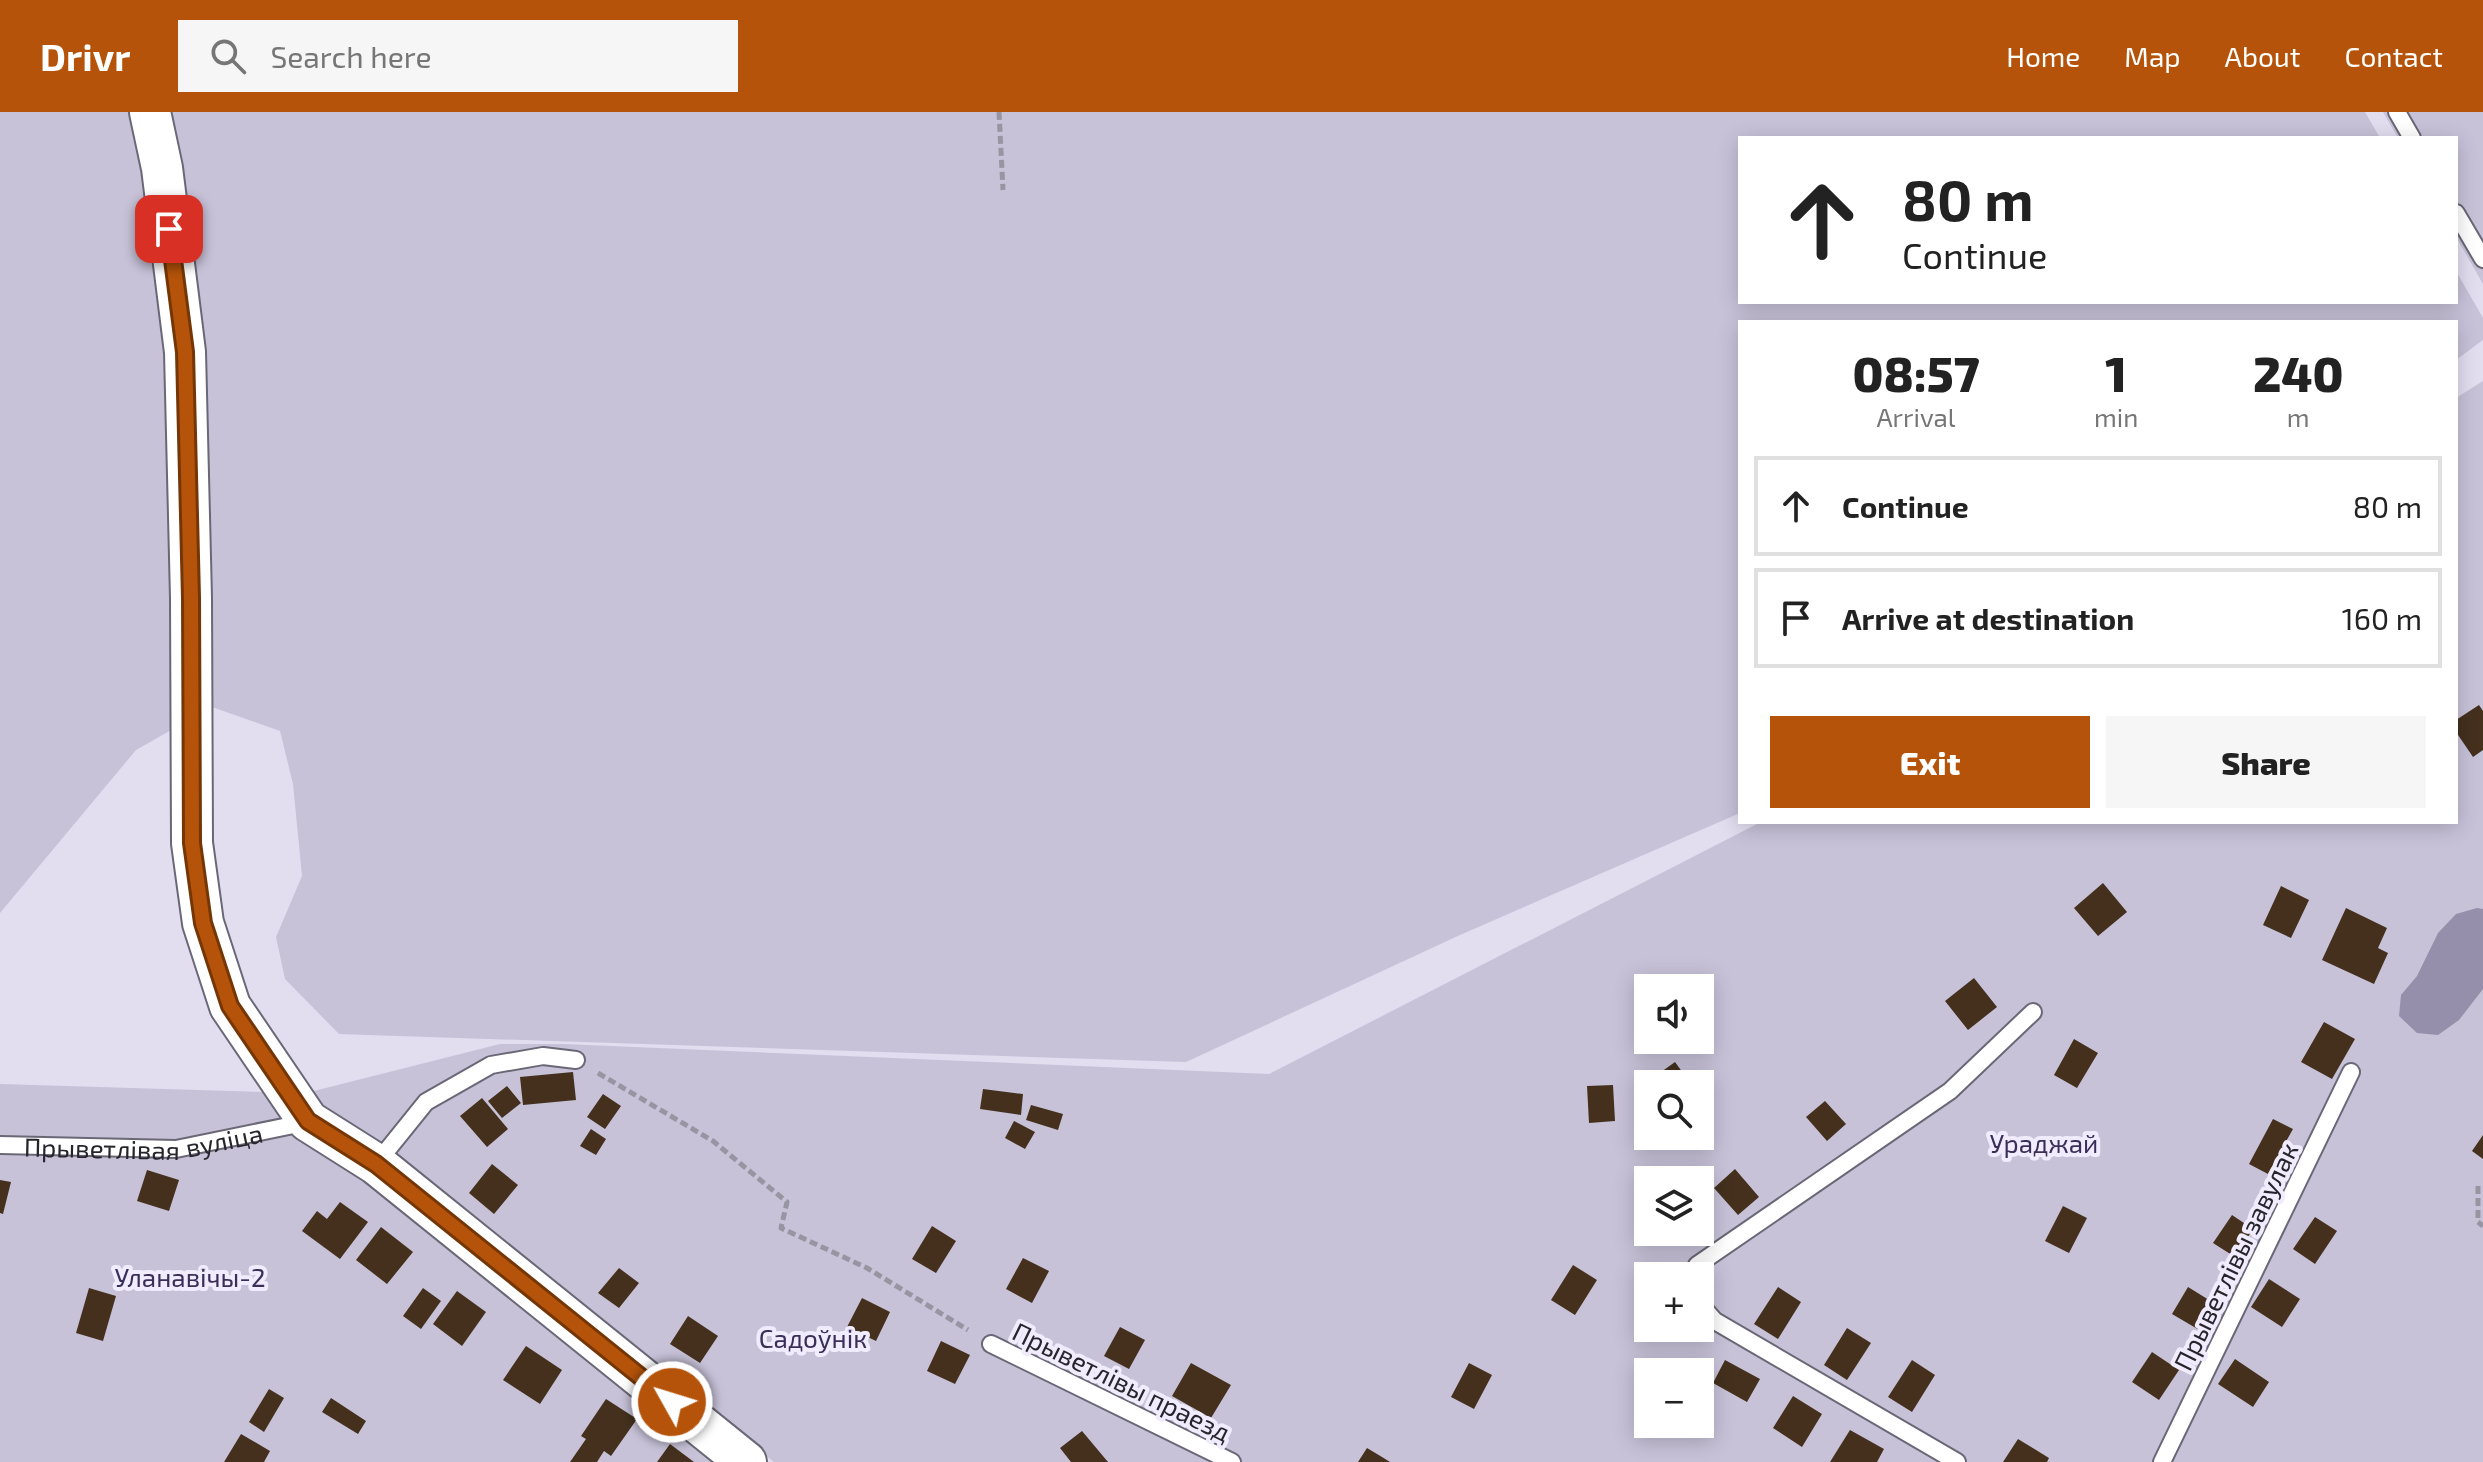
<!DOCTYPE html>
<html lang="en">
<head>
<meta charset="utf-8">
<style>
	:root { --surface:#fff; --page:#f6f6f6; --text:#222; --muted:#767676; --line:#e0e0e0; --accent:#b45309 }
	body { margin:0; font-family:"Exo 2",sans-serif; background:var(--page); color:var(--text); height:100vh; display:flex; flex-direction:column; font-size:30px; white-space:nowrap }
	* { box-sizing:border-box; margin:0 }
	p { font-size:26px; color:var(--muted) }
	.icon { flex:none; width:44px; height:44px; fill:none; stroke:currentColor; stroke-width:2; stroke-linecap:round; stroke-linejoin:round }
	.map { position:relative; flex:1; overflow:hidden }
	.details { position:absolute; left:1738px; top:208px; width:720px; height:504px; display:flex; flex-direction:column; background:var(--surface); border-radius:0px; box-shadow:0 4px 20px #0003 }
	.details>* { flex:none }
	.guide { position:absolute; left:1738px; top:24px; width:720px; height:168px; border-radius:0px; box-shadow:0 4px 20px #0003; background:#fff; color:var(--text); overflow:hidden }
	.controls { position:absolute; left:1634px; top:862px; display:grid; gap:16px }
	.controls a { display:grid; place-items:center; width:80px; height:80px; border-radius:0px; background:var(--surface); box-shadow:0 4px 20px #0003; font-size:40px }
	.pin { position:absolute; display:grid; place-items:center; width:68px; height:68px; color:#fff; margin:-34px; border-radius:16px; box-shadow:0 4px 12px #0006 }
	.me { position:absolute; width:88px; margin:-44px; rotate:309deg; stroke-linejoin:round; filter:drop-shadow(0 0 6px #0008) }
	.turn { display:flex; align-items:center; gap:28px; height:168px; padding:0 32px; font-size:36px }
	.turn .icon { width:104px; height:104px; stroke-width:2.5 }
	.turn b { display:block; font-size:56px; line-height:68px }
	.eta { display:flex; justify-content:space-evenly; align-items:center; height:136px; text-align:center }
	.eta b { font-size:48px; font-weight:800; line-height:56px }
	.action { display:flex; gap:16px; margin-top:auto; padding:16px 32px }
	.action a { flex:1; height:92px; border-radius:0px; background:var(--accent); color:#fff; font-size:32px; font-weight:800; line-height:92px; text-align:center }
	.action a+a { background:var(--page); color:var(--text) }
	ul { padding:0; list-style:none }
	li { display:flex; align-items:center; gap:24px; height:100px; margin:0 16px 12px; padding:0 16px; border:4px solid var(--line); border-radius:0px }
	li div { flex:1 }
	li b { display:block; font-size:30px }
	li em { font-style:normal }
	header { display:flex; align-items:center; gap:48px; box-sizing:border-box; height:112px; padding:0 40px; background:var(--accent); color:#fff }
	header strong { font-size:38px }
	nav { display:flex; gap:44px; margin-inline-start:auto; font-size:28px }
	.search { width:560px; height:72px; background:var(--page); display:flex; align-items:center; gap:20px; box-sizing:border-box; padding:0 28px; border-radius:0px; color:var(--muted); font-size:30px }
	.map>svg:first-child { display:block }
	.green { fill:#c7c2d8; fill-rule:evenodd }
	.water { fill:#958fab }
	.building { fill:#44301d }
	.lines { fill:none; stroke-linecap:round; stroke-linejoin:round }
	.service-casing { stroke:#6a6776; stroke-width:20 }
	.tertiary-casing { stroke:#6a6776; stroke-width:44 }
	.path { stroke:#9895a3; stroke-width:5; stroke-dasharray:8 4; stroke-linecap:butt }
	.service { stroke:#fff; stroke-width:16 }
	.tertiary { stroke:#fff; stroke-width:40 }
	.route-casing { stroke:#753606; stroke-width:20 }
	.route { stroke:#b45309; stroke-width:14 }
	.labels { text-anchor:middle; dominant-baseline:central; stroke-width:8; stroke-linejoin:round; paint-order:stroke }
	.street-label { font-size:26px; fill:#27252c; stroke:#f0ecfd }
	.park-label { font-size:26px; fill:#3b2e58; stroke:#f0ecfd }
</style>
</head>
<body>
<header>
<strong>Drivr</strong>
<div class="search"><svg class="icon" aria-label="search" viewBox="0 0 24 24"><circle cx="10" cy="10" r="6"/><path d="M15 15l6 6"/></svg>Search here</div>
<nav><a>Home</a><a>Map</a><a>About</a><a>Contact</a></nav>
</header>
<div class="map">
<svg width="2483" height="1350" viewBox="0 0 2483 1350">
	<rect width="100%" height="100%" fill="#e2def0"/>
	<path class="green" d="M0,0H2365L2380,26H1740V190H2456V159L2483,206V228L2456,248V210H1740V701L1460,823L1186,950L339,922L285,867L276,825L302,764L293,672L280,619L212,595L136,638L0,801Z
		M2383,0H2483V172L2456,125V26H2398Z
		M2483,269V1350H774L302,982L500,932H564L1269,962L1761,710H2456V286ZM1648,876H1700V928H1648ZM1648,972H1700V1024H1648ZM1648,1068H1700V1120H1648ZM1648,1164H1700V1216H1648ZM1648,1260H1700V1312H1648Z
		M0,972L262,980L727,1350H0Z"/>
	<path class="water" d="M2477,796L2483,797V877L2459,908L2438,923L2417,921L2399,904L2401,883L2417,864L2438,821L2456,802Z"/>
	<path class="building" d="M2479,593L2483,599V638L2473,645L2456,620V608Z
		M2103,771L2127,800L2098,824L2074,796Z
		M2281,774L2309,788L2291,826L2263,813Z
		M2346,796L2387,816L2378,836L2388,841L2374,872L2322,848Z
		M1974,866L1997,895L1968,918L1945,889Z
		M2324,910L2355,927L2332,967L2301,950Z
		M2074,927L2098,941L2077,976L2054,963Z
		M1675,950L1691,972H1653L1650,968Z
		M573,960L576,988L523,993L520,965Z
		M1613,973L1615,1009L1589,1011L1587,974Z
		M507,974L521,991L502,1006L488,989Z
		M983,977L1023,982L1021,1003L980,997Z
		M603,982L621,994L605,1017L587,1005Z
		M482,986L508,1017L487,1035L460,1004Z
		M1825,989L1846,1012L1827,1029L1806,1005Z
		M1031,993L1063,1002L1058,1018L1026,1008Z
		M2273,1007L2293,1017L2268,1062L2249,1052Z
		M1014,1009L1035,1020L1025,1037L1005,1026Z
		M591,1017L606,1027L596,1043L580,1034Z
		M2483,1023V1047L2472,1039Z
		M492,1052L518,1073L494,1102L469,1081Z
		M1735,1057L1759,1085L1738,1103L1714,1076Z
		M147,1058L179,1068L169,1099L137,1089Z
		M0,1068L11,1070L3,1102L0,1101Z
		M340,1090L368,1110L340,1147L302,1119L317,1099L327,1107Z
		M2063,1094L2087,1106L2069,1141L2045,1129Z
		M2232,1103L2253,1117L2235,1145L2213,1131Z
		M2315,1105L2337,1119L2315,1152L2293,1137Z
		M932,1114L956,1129L936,1161L912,1147Z
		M381,1115L413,1140L387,1172L356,1148Z
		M1023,1146L1049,1159L1032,1191L1006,1177Z
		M1573,1153L1597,1168L1575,1203L1551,1188Z
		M619,1156L639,1171L619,1196L598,1181Z
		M2269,1167L2300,1187L2282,1215L2251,1195Z
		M1778,1175L1801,1190L1778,1227L1754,1212Z
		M2188,1175L2222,1196L2206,1222L2172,1202Z
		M89,1176L116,1184L103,1229L76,1221Z
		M423,1176L441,1189L421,1217L403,1204Z
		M457,1179L486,1200L462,1234L433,1212Z
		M862,1186L890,1200L876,1229L847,1215Z
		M688,1204L718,1224L700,1251L670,1232Z
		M1120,1215L1145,1228L1129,1257L1104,1244Z
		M1847,1216L1871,1231L1847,1268L1824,1253Z
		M941,1229L970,1243L955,1272L927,1259Z
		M526,1234L562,1258L540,1292L503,1268Z
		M2152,1240L2179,1258L2159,1288L2132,1270Z
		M2235,1247L2269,1270L2253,1295L2218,1272Z
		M1725,1248L1760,1267L1747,1290L1713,1271Z
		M1912,1248L1935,1263L1912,1300L1888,1285Z
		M1191,1251L1231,1273L1211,1306L1172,1284Z
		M1469,1251L1492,1263L1474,1297L1451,1285Z
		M269,1277L284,1286L264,1320L249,1310Z
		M1793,1284L1822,1302L1802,1335L1773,1316Z
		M331,1286L366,1309L358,1322L322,1300Z
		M606,1287L637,1307L611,1344L604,1339L597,1350H570L586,1327L581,1324Z
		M1850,1318L1884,1337L1877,1350H1830Z
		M1082,1319L1108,1350H1071L1060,1336Z
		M241,1322L270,1339L264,1350H224Z
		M2018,1327L2049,1346L2047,1350H2003Z
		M670,1332L694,1350H657Z
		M1367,1336L1382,1345L1390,1350H1358Z"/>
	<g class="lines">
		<g class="service-casing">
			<g id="service">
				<path d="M2397,0L2412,26"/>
				<path d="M2456,101L2483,147"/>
				<path id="s1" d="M0,1033L176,1037L308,1010"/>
				<path d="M376,1052L426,990L491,953L543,944L576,948"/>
				<path d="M1693,1164L1697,1153L1950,979L2033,900"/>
				<path d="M1700,1192L1715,1209L1957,1350"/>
				<path d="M991,1232L1232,1350"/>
				<path d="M2162,1350L2351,960"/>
			</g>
		</g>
		<g class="tertiary-casing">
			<path id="tertiary" d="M150,0L162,56L185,240L191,486L192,731L203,811L230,894L308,1009L376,1052L746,1350"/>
		</g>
		<path class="path" d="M999,0L1003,78
			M598,961L713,1029L787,1090L781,1116L867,1156L968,1218
			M2478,1074V1110L2483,1114"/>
		<use href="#service" class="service"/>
		<use href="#tertiary" class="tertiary"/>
	</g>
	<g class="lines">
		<g class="route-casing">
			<path id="route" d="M169,117L185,240L191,486L192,731L203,811L230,894L308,1009L376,1052L672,1290"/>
		</g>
		<use href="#route" class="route"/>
	</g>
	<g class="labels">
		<g class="street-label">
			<text stroke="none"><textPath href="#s1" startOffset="144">Прыветлівая вуліца</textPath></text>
			<text transform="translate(2235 1144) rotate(-64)">Прыветлівы завулак</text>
			<text transform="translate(1122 1269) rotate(26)">Прыветлівы праезд</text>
		</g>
		<g class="park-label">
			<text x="2044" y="1030">Ураджай</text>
			<text x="190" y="1164">Уланавічы-2</text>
			<text x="813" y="1225">Садоўнік</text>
		</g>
	</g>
</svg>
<div class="controls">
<a><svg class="icon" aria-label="sound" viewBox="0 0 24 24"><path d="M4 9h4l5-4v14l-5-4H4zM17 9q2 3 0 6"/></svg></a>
<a><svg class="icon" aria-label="search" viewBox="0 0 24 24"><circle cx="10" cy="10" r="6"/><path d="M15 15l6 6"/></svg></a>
<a><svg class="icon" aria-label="layers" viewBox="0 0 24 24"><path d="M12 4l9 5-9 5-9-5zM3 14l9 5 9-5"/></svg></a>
<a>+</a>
<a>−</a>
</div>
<div class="pin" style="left:169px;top:117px;background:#d93025"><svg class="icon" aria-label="arrive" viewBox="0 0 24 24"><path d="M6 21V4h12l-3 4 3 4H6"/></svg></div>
<svg class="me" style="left:672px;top:1290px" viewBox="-20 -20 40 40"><circle r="17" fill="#b45309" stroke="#fff" stroke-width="3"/><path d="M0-11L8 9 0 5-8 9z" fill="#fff"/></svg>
<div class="guide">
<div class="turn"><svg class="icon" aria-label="ahead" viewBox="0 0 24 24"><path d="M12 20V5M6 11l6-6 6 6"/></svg><div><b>80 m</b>Continue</div></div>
</div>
<section class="details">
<div class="eta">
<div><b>08:57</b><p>Arrival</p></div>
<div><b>1</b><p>min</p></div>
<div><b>240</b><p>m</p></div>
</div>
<ul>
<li><svg class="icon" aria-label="ahead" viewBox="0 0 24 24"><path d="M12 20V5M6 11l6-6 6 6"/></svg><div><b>Continue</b></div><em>80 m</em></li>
<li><svg class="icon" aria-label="arrive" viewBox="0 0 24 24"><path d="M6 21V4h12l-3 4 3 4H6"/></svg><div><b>Arrive at destination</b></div><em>160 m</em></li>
</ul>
<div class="action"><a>Exit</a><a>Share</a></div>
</section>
</div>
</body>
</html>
